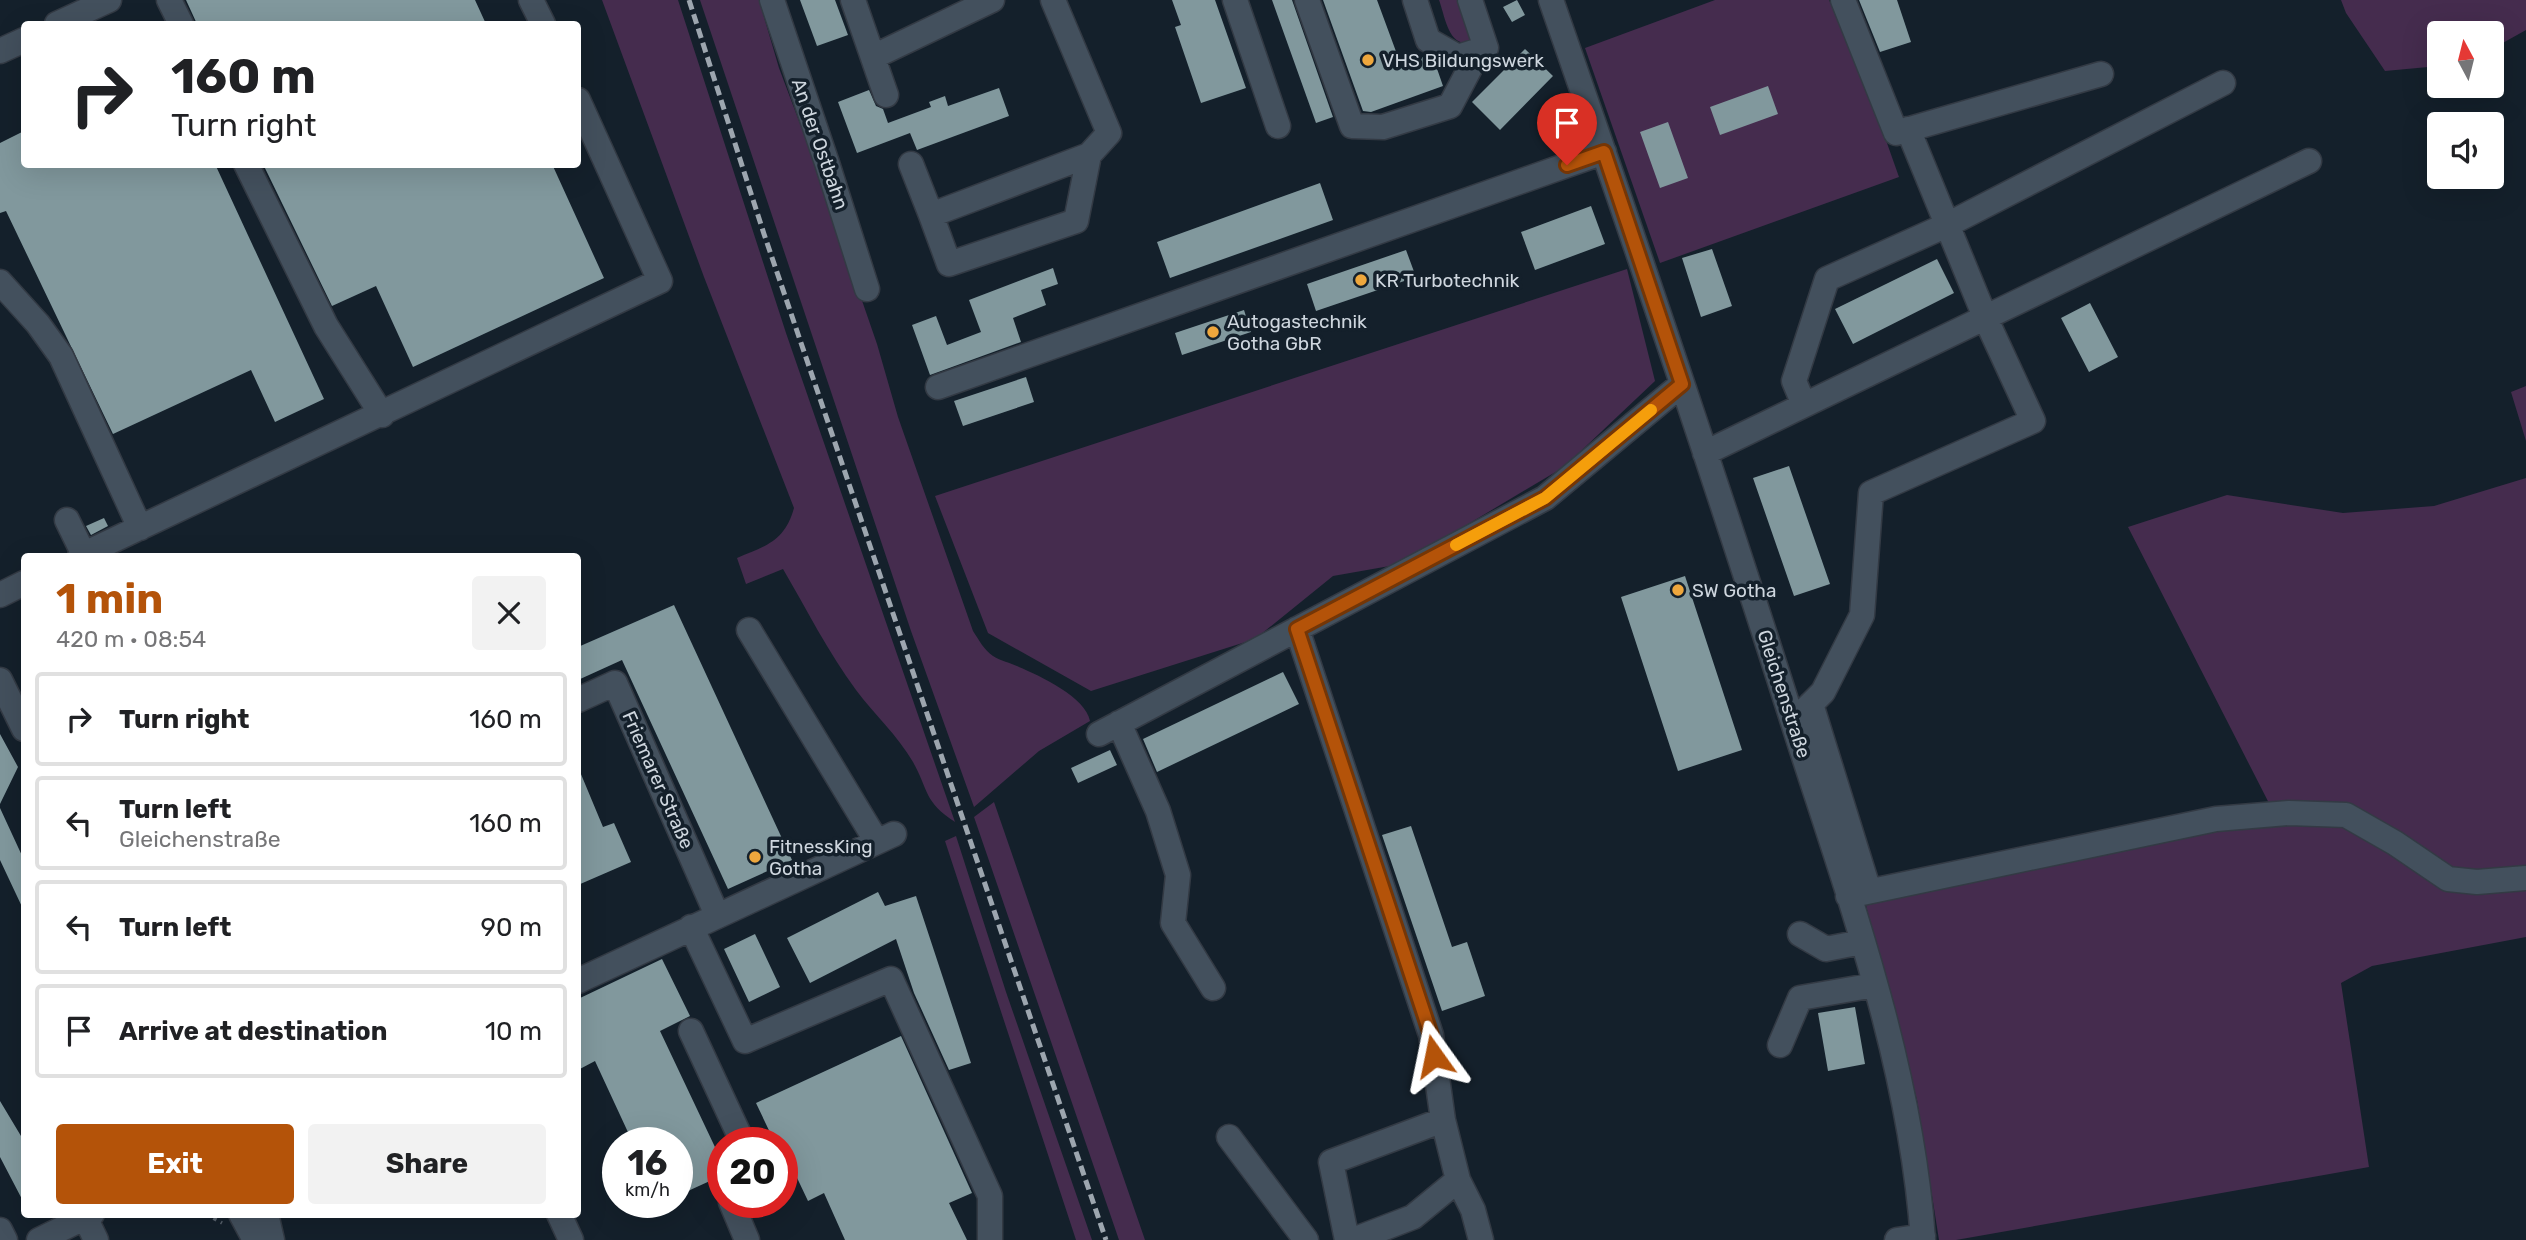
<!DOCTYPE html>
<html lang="en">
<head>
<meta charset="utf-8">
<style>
	:root { --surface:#fff; --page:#f2f2f2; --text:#202124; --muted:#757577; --line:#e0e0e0; --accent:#b45309 }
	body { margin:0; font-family:Rubik,sans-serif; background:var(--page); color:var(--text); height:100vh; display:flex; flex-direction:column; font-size:26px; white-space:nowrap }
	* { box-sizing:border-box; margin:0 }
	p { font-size:23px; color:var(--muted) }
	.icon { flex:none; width:38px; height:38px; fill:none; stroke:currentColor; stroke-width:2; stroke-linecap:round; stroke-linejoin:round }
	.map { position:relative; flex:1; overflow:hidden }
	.drawer { position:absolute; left:21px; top:553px; width:560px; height:665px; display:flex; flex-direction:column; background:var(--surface); border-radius:7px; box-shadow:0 7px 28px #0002 }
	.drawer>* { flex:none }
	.hud { position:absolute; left:21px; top:21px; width:560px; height:147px; border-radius:7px; box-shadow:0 7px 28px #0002; background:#fff; color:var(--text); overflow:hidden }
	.needle { width:46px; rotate:353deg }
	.controls { position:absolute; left:2427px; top:21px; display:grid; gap:14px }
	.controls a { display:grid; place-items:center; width:77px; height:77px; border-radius:7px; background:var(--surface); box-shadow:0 7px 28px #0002; font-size:35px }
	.speed { position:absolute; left:602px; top:1127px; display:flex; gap:14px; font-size:35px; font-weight:700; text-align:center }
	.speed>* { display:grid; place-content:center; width:91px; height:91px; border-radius:50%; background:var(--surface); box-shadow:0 7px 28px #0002; line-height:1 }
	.speed small { font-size:18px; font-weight:400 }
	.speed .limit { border:10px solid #d22; background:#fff; color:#111 }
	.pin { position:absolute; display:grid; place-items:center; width:60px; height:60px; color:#fff; margin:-72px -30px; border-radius:50% 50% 50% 0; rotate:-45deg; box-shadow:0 0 7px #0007 }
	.pin .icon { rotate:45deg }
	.me { position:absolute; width:77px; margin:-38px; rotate:348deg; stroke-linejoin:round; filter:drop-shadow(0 0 5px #0008) }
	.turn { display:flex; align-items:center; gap:24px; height:147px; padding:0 35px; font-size:32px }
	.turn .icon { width:91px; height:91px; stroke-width:2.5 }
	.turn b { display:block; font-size:49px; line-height:60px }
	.round { display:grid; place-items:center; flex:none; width:74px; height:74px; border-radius:7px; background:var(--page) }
	.overview { display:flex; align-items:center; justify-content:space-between; height:119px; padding:0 35px }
	h1 { font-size:42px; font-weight:700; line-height:52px; color:var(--accent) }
	.button { display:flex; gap:14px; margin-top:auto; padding:14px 35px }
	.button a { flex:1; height:80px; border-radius:7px; background:var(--accent); color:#fff; font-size:28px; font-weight:700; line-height:80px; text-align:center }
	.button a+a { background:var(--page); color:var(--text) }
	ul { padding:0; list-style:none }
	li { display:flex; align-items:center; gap:21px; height:94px; margin:0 14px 10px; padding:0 21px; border:4px solid var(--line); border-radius:7px }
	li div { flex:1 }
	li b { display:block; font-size:26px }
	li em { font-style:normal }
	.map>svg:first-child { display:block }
	.green { fill:#452c4e }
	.building { fill:#81989d }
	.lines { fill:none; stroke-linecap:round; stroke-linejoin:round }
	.minor-casing { stroke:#333a44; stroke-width:27 }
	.path { stroke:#59636d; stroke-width:3.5; stroke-dasharray:3.5 5; stroke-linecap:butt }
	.minor { stroke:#43505d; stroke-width:24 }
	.rail { stroke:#9da6af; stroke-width:5; stroke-dasharray:10 5; stroke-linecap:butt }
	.route-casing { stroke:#753606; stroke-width:18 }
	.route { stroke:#b45309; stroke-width:12 }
	.slow { stroke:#f59e0b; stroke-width:12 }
	.poi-dot { fill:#eea73d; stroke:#14202b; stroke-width:2.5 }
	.labels { text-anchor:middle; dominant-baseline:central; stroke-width:7; stroke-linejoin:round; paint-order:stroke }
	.poi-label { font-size:19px; fill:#ced6de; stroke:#14202b; text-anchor:start }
	.street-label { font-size:19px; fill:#ced6de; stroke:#14202b }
</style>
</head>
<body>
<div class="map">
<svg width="2526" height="1240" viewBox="0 0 2526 1240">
	<rect width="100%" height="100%" fill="#14202b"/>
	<path class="green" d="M602,0H678L786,333L955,822C924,802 929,791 913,762C898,736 874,714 856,690C828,652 807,610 783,569L746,584L737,558C766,546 785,541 794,508L704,277Z
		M700,0H759L779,68L811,153L877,344L898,417L973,631C979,640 984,650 993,656C1001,661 1011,663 1019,667C1040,676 1086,697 1090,721L1039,751L974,807L911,631Z
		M1439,0H1461L1471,41C1449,50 1445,16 1439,0Z
		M1715,0H1829L1865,81L1899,177L1660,263L1585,48Z
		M2341,0H2526V30L2492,49V33H2440L2439,66L2385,71L2346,13Z
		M1627,269L1655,381L1564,467L1401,564L1333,576L1255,639L1091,691L988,633L935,496Z
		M2526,386V441L2511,392Z
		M2526,478V937L2372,966L2341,983L2369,1167L1956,1240H1939L1917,1100L1863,894L2274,813L2128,527L2227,495L2343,513L2434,506Z
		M994,802L1145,1240H1119L974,817Z
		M956,836L1006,992L1092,1240H1076L945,841Z"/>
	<path class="building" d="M186,0H475L486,24H197Z
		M800,0H835L848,35L817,46Z
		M1172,0H1215L1246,88L1201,103L1175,27L1181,25Z
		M1272,0H1292L1333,117L1316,123Z
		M1323,0H1377L1401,65L1426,56L1434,60L1443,86L1371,112L1363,111Z
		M1517,0L1525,15L1512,22L1503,7Z
		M1859,0H1897L1911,42L1880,52Z
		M1525,49L1553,76L1500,130L1472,102Z
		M1768,86L1778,114L1720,135L1710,107Z
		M999,88L1009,116L917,150L910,133L857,153L838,102L869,90L876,106L883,109L888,123L931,107L929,102L945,96L948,106Z
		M1668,122L1688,178L1660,188L1640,132Z
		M24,131V164H215L324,399L275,422L251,370L113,434L6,211L0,213V143Z
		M263,164H552L604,278L413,367L376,286L332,306Z
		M1320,183L1333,220L1170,278L1157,242Z
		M1591,206L1605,244L1535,270L1521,232Z
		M1712,249L1732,306L1701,317L1682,258Z
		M1406,250L1416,277L1316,311L1307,284Z
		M1937,259L1954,293L1853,344L1835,309Z
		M1053,268L1058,284L1041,290L1046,305L1013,318L1021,342L930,375L912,325L936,316L947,345L981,332L969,300Z
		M2090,303L2118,357L2089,372L2061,318Z
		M1244,310L1251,332L1182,355L1175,333Z
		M1026,377L1034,402L963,426L954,401Z
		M1789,466L1830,584L1794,596L1753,478Z
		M104,518L108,526L91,535L86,526Z
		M1685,576L1742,750L1678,771L1621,597Z
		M674,605L792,860L728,889L622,660L578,680V647Z
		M1283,672L1299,704L1157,772L1143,739Z
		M0,734L18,767L0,804Z
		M1110,750L1117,765L1078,783L1071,768Z
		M578,767L603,827L614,823L631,862L578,885Z
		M0,808L24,860V911L0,860Z
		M1411,826L1452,947L1467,942L1485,996L1442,1011L1382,835Z
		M878,892L885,906L916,896L971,1063L949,1070L914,993L896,939L810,983L787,938Z
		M755,934L780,987L749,1002L724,949Z
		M662,959L690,1016L660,1031L723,1164V1175L677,1196V1143H633L595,1061L578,1070V999Z
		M1855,1007L1865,1064L1828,1071L1818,1013Z
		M901,1036L972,1193L949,1203L967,1240H845L824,1193L808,1201L790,1163L782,1166V1143H775L756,1103Z
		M0,1101L24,1141V1203L0,1157Z"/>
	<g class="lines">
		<g class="minor-casing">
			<path id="minor" d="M169,0L181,24
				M531,0L543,24
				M772,0L827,163L867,289
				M853,0L886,95
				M1235,0L1278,126
				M1307,0L1352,126L1383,127L1450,106L1479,51
				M1415,0L1428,40L1458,57L1486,48L1470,0
				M1551,0C1636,244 1719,489 1797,735C1850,900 1911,1066 1923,1240
				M1843,0L1896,133L2101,74
				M57,24L109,0
				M0,51L24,40
				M873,57L992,0
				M246,164L326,326L382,415
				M911,164L931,215L1089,155L1109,133L1053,0
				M931,215L949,264L1076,221L1089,155
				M0,282L38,324L61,356L140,528
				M938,387L1604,152
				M1804,405L1794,381L1827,279L1947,225L2223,83
				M1705,453L2309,161
				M67,520L84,555
				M80,556L660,281L578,100
				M0,595L24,583
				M1297,629L1431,1035L1443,1120L1458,1180L1473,1210L1481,1240
				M749,630L877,842
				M0,680L24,729
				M578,700L615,683L717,915
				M1811,704L1869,891
				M1793,722L1823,692L1862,615L1871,493L2033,421L1985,317L1908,129
				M1119,723L1158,811L1178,875L1173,923L1213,988
				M1099,734L1545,498L1682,384
				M1848,896L2216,819L2289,813L2346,815L2395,843L2448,879L2477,882L2526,878
				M691,927L745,1041L891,979L990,1196V1240
				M1800,934L1826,949L1862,942
				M578,981L894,834
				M691,1031L743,1143
				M1780,1045L1800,998L1875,985
				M1229,1137L1306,1240
				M731,1202L747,1240
				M241,1214L255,1240
				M266,1214L272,1240
				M559,1214L571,1240
				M85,1217L96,1240
				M0,1230L5,1240
				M39,1240L92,1214
				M1347,1240L1331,1162L1443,1120
				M1353,1240L1413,1217L1458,1180
				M1897,1240L1923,1236"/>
		</g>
		<path class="path" d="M206,1214L222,1223"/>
		<use href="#minor" class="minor"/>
		<path class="rail" d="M689,0L764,234L1106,1240"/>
	</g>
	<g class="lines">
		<g class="route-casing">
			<path id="route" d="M1434,1056L1431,1035L1297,629L1545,498L1682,384L1604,152L1567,165"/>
		</g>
		<use href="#route" class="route"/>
		<path class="slow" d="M1456,545L1545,498L1651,410"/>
	</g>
	<g class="poi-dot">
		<circle cx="1368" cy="60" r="7"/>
		<circle cx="1361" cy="280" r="7"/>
		<circle cx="1213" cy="332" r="7"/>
		<circle cx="1678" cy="590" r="7"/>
		<circle cx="755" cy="857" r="7"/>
	</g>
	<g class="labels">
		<g class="poi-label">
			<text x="1382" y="60">VHS Bildungswerk</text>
			<text x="1375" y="280">KR Turbotechnik</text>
			<text x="1227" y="321">Autogastechnik<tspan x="1227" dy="22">Gotha GbR</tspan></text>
			<text x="1692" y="590">SW Gotha</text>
			<text x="769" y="846">FitnessKing<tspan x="769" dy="22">Gotha</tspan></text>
		</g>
		<g class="street-label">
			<text transform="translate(820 144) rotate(71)">An der Ostbahn</text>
			<text transform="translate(1784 694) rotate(72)">Gleichenstraße</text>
			<text transform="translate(658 780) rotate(66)">Friemarer Straße</text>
		</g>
	</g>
</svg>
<div class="controls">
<a><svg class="needle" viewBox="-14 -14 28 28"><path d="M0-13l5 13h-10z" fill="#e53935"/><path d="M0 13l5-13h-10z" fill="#757577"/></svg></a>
<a><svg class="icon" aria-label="sound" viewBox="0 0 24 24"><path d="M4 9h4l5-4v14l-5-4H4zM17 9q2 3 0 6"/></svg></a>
</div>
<div class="speed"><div>16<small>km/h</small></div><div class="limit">20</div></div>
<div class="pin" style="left:1567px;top:165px;background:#d93025"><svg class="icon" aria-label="arrive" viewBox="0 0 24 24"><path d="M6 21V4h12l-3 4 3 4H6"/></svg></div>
<svg class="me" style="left:1434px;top:1056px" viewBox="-20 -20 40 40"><path d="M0-17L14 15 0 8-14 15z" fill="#b45309" stroke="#fff" stroke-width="4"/></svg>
<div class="hud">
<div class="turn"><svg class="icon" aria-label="right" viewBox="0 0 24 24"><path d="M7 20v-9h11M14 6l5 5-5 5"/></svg><div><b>160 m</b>Turn right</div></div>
</div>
<section class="drawer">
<div class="overview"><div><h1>1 min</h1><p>420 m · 08:54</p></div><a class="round"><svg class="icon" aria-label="close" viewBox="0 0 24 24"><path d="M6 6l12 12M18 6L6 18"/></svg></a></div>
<ul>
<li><svg class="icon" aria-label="right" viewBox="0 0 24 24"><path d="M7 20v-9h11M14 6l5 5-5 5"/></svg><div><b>Turn right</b></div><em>160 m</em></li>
<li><svg class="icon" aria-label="left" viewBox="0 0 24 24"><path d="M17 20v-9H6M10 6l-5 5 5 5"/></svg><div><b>Turn left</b><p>Gleichenstraße</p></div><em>160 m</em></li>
<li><svg class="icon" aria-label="left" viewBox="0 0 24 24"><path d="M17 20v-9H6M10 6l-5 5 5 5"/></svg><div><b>Turn left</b></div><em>90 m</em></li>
<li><svg class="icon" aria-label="arrive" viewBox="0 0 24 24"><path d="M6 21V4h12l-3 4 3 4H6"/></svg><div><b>Arrive at destination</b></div><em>10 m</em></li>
</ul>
<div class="button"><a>Exit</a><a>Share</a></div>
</section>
</div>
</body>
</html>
